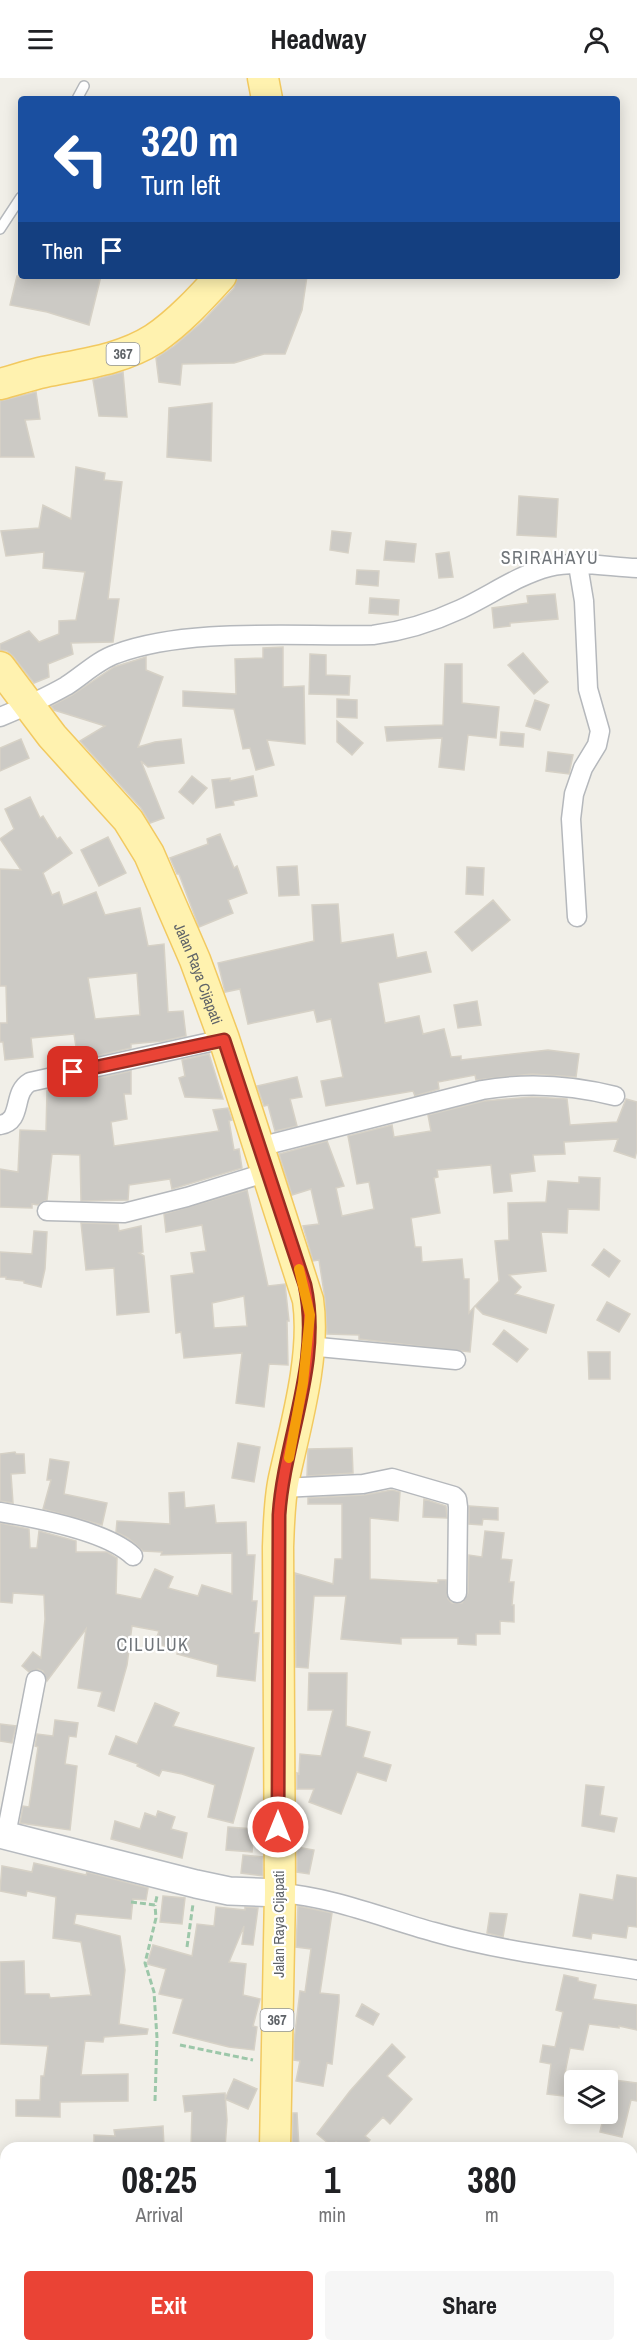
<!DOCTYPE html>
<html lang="en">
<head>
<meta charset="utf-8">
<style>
	:root { --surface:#fff; --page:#f6f6f6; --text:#202124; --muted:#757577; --accent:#ea4335 }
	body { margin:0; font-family:"Archivo Narrow",sans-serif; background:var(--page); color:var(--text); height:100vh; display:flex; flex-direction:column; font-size:22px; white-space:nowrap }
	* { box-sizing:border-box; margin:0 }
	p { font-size:20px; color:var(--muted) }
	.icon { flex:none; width:33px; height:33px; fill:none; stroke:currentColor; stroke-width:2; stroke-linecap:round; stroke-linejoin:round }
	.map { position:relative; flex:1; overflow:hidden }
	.sheet { position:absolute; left:0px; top:2064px; width:638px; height:210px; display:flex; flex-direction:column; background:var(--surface); border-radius:18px 18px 0 0; box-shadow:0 3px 15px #0003 }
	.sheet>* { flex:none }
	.top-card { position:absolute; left:18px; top:18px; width:602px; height:183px; border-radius:6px; box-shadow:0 3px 15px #0003; background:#1a4fa0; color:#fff; overflow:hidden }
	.tools { position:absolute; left:564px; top:1992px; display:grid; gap:12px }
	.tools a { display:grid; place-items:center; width:54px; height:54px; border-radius:6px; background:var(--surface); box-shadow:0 3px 15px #0003; font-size:30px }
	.pin { position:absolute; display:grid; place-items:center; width:51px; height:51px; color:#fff; margin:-26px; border-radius:12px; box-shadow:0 3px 9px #0006 }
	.me { position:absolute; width:66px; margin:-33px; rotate:0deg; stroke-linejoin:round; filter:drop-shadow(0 0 4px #0008) }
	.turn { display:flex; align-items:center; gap:21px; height:126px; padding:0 24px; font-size:27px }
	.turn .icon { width:78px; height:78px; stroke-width:2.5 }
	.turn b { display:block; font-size:42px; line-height:51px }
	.then { display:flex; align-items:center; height:57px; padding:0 24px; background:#0003; gap:12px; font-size:22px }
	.eta { display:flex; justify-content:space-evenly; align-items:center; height:102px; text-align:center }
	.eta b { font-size:36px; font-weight:700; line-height:42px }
	.action { display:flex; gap:12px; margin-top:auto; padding:12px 24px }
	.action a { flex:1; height:69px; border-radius:6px; background:var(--accent); color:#fff; font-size:24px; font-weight:700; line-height:69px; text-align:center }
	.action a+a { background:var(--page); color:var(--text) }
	header { display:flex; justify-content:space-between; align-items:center; height:78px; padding:0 24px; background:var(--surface); font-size:27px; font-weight:700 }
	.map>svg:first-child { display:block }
	.building { fill:#cccac5; stroke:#d6d1c6; stroke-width:1.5; fill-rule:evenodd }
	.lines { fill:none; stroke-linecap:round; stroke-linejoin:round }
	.lane-casing { stroke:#b5b8bc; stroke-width:12 }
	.street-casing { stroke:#b5b8bc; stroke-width:21 }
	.secondary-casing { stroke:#b6babf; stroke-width:30 }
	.primary-casing { stroke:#f2c960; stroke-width:33 }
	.path { stroke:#9cc7a9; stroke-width:3; stroke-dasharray:6 3; stroke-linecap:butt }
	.lane { stroke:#fff; stroke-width:9 }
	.street { stroke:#fff; stroke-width:18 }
	.secondary { stroke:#fff; stroke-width:27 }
	.primary { stroke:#fff2af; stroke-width:30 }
	.route-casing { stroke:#982c22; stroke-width:15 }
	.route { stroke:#ea4335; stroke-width:10 }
	.slow { stroke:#f59e0b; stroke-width:10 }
	.labels { text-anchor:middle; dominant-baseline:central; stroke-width:4.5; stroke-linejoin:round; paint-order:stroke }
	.shield { fill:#fff; stroke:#8f9295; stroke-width:1.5 }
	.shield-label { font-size:14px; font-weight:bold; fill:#5f6368 }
	.street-label { font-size:15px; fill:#5f6368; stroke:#fff }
	.quarter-label { font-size:18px; letter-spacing:1.5px; fill:#70757a; stroke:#fff }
</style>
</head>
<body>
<header><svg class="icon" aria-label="menu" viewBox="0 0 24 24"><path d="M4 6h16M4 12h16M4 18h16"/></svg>Headway<svg class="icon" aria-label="person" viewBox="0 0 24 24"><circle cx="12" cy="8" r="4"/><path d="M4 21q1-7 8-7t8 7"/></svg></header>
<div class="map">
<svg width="637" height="2274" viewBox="0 0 637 2274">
	<rect width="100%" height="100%" fill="#f1efe8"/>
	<path class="building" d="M17,198H101L89,247L47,234L10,227Z
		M238,198H307L302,232L285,276H264L234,285L182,286L180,307L159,304L156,280L174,268L202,244L234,210Z
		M123,294L127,339L99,338L93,302Z
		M36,314L40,341L25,342L34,379H0V323Z
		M212,325L211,383L167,379L169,330Z
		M76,389L105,395L104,402L122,404L108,521H119L113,564L71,565L73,576L48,586L49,599L34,605L13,578L7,573L0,572V566L29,553L39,564L59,556V543L76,542L85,494L43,490L44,474L6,478L1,453L39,450L43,427L71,441Z
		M519,418L558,421L556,459L517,457Z
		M332,453L351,455L348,475L330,472Z
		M386,463L416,466L414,484L384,482Z
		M449,474L453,499L439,500L436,476Z
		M357,492L379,493L378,508L356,506Z
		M555,516L558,541L510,545V548L494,550L492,530L528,525L527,518Z
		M370,520L399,522L398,537L369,535Z
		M283,569V609L304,608L305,666L267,662L274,687L256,692L250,670L243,671L234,631L183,628V613L236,616L235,581L263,580V570Z
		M523,575L548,604L534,616L508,587Z
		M310,576L326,577V597L350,598L349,617L309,616Z
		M146,579V592L163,599L138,669L155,664L181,661L184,685L148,689L141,683L164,740L150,745L141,730L80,663L105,648L54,632L51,628L72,617L114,589Z
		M445,586H462V625L499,629L496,660L468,657L464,692L439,689L442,660L387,663L385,649L443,647Z
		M337,621L357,622V640L337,639Z
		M535,622L549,627L540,652L526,648Z
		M337,643L363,665L352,677L337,664Z
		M501,654L524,656L523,669L500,667Z
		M21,661L29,680L0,693V670Z
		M548,674L573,677L569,696L546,693Z
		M192,698L207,710L193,726L179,714Z
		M253,698L257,718L233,723L234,727L216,730L212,702L230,700V703Z
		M30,719L40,740L43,738L57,761L60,759L72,775L43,795L52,817L59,814L63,827L96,814L105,837L140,830L148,868L164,866L168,934L183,933L186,958L163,963L131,966V970L78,982L74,956L31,960L33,979L5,982L3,964H0V945H7L6,908H0V791L21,792L0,761L14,751L5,731ZM137,895L140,937L95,941L88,900Z
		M220,756L234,790L237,788L247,815L228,822L233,835L199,849L179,796H177L170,780L208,766L207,761Z
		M108,759L126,795L99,808L81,772Z
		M297,788L299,817L279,818L277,789Z
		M467,789L484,790L483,817L466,816Z
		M493,822L510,842L472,873L455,854Z
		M338,826L341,865L393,856L397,880L426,874L431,894L378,905L385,945L419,938L423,956L444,951L451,979L461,978V982L548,972L579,976L576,999L532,996L476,1002L475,997L438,1004L439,1011L415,1018L413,1013L326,1028L321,1003L343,999L331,941L317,944L314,932L248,946L240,911L225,914L218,885L314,863L312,827Z
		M477,923L481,947L458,950L454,927Z
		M209,976L223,1021L185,1019L179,1000L185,998L182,982Z
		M131,993V1016H124L127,1041L111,1044L114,1068L219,1053L213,1032L228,1030L232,1042L229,1043L234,1072L239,1071L242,1090L172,1111L170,1101L129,1107L128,1122L81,1123L80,1077L52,1076L47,1122L38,1127L32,1126V1130L0,1129V1091L18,1094L20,1052L46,1053L47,1012Z
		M297,999L302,1019L290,1021L297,1048L275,1053L268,1027L264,1028L257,1008Z
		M532,1019L567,1021L570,1047L617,1044L626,1021L637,1024V1072L635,1080L614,1073L618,1061L564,1064L565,1076L533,1077L535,1093L510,1096L512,1113L494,1115L491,1087L437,1092L438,1099L434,1100L440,1135L411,1140L415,1169H421L422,1184L462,1181L464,1201H469V1235L474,1229L470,1274L359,1261V1257L327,1256L325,1221L319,1182L313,1183L303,1148L319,1146L311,1111L292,1117L279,1076L327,1063L344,1108L336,1110L342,1138L374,1131L369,1104L357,1106L348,1058L392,1047L394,1059L431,1053L428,1037L484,1023Z
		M579,1099L600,1100L599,1132L568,1131L567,1155L541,1154L546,1193L509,1197L521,1209L515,1216L554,1227L546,1255L483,1236L475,1228L499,1203L495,1163L509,1162L508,1125L546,1124L548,1103L579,1105Z
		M247,1112L268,1208L285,1206L289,1243H287L288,1287L269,1286L264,1329L236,1325L242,1275L184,1280L181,1254L176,1255L171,1198L194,1195L191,1175L206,1173L202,1147L166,1154L164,1136ZM244,1218L247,1248L214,1250L212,1225Z
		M81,1145L118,1146L119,1153L141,1148L143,1174L139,1175L144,1178L149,1234L117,1237L114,1190L86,1192Z
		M34,1153L47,1154L45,1191L41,1209L24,1205V1203L6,1201V1199H0V1174L32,1176Z
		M604,1171L620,1183L609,1199L592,1187Z
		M607,1224L630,1236L619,1254L597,1242Z
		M504,1252L528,1271L517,1284L493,1266Z
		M588,1274H610V1301H589Z
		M238,1365L260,1369L254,1404L232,1400Z
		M352,1370L353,1395L307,1398L308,1371Z
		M15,1374L16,1376H24L25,1395L11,1396L13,1425L0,1423V1376Z
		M50,1381L69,1384L64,1416L107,1425L102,1447L43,1431L51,1402H47Z
		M392,1412L400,1414L398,1443L370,1440V1501L438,1505V1502H446L448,1521L452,1525H462L468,1515L469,1477L482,1479L485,1453L504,1455L501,1481L512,1482L509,1504H514L512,1527H514V1544L500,1543V1556H476V1567L458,1566V1560H401V1566L341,1561L346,1518H314L308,1590L296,1589L295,1495L333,1506L335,1481H342V1426H308V1420L364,1417Z
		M184,1414L185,1430L214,1427L216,1445L246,1444L247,1477H255L252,1523H257L254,1555H259L255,1603L217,1598L218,1587L177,1576L178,1572L155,1565L159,1553L132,1548L127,1587L114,1633L98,1628L102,1614L78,1610L86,1551L47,1603L43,1593L38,1591L29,1594L22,1588L33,1574L41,1580L45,1541L44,1517L13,1515L12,1525L0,1524V1445L29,1451L30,1470H37L39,1453L76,1463V1474H107L115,1479L117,1480L116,1516L141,1521L155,1491L173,1499L168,1510L198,1518L202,1507L232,1516V1475L161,1477L162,1474L143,1473L128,1460L116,1454L117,1443L170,1446L169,1415Z
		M424,1421L446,1428L447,1440L423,1439Z
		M469,1428L498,1430V1442L483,1441L482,1447L469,1446Z
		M309,1595H347L346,1648L370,1654L363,1679L391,1687L386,1703L357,1694L341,1736L309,1724L314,1711H297V1695L299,1696L300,1676L321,1678L333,1632H308Z
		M155,1625L179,1635L173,1648L254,1670L233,1745L208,1739L215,1707L182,1696L162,1692L159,1698L137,1688L138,1686L109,1676L116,1658L137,1666Z
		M55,1642L78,1645L76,1659L69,1658L65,1686L77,1688L70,1752L20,1745L23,1728L29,1729L38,1669L35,1668L37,1656L53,1658Z
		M0,1646L16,1648L12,1665L0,1663Z
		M586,1707L604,1709L600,1737L617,1740L614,1754L582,1748Z
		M158,1733L175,1739L171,1751L187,1755L182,1780L111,1761L115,1743L140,1751L145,1735L156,1739Z
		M228,1749L254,1751L252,1774L226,1772Z
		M297,1769L314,1772L309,1796L297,1794Z
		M243,1777L263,1779V1798L241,1795Z
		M34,1785L86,1797L87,1794L148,1810L146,1822L133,1821L131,1841L76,1836L74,1846L120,1858L125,1892L119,1946L148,1951L147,1956L104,1959L103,1964L85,1963L81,1997L128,1996V2023L60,2024V2039L16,2038V2022H40L41,1998H44L48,1968L0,1966V1884L24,1883L25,1916H49L50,1920L91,1917L81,1864L53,1860L56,1819L27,1813L26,1818L0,1813L2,1788L32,1794Z
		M617,1797L637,1800V1849L628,1848L626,1860L592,1855L591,1861L573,1858L580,1816L613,1822Z
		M163,1818L185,1820L182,1846L160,1844Z
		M298,1828L332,1835L320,1915L339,1917V1924L332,1986L327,1985L323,2008L296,2003L300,1983L294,1982V1963L300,1913L305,1914L311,1871L296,1869Z
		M216,1829L245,1832V1829L258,1830L253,1867L242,1866L244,1848L229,1884L246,1886L243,1917L260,1921L253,1948L257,1949L254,1972L229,1969L173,1955L183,1921L159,1916L166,1891L147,1886L153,1867L192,1878L197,1846L214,1848Z
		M490,1835L507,1836L503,1859L487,1855Z
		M564,1897L578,1900V1903L596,1907L593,1921L637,1927V1952L619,1948V1950L589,1946L583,1972L570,1970L565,1995L575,1997L572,2019L547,2016L551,1986L540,1984L543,1967L555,1969L563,1934L556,1932Z
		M362,1926L379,1936L373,1947L356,1938Z
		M392,1966L405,1979L387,1998L412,2021L390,2046L383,2039L365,2058L370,2062L364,2070H343L336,2064L333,2069L317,2056L350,2013Z
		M234,2001L257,2011L248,2031L225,2021Z
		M614,2002L637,2005V2023L631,2022L622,2059L600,2054L604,2036H608Z
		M225,2015L227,2042L225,2070H191L192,2033L185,2034L183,2018Z
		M293,2035H297L299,2070H292Z
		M163,2048L164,2068L94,2070V2057L115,2058L114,2052Z"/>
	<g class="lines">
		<g class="lane-casing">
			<path id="lane" d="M77,21L84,8
				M0,151L21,119"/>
		</g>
		<g class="street-casing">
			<path id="street" d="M0,639C22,630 45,620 66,608C82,598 98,582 116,576C189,549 295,559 373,557C405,553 433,544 461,531C491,517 518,497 549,489C576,482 609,489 637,490
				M577,839L571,741L574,716L583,690L597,667L600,653L588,611L584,523L578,487
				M0,1047C24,1043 11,1015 30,1004L224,961
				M259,1069L482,1012C527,1004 571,1007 615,1018
				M47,1133L124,1135L187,1119L268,1094
				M308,1268L456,1282
				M282,1410L363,1406L392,1400L454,1418L457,1421L458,1429L457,1515
				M0,1434C36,1440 107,1453 133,1478
				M6,1757L36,1602
				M280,1815C333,1819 383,1840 434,1854C500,1873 570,1881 637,1892
				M0,2106H6
				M131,2273L138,2268"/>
		</g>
		<g class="secondary-casing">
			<path id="secondary" d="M0,1756L196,1806L229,1813L280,1815"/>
		</g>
		<g class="primary-casing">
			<g id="primary">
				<path d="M263,0L267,21"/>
				<path d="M0,306C15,302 30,297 44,294C82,286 121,282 154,261C179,244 201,220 221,198"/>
				<path id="s1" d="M0,589L52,658L128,742L149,776L195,882L224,961L308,1222C316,1277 296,1346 284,1400C279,1423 279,1446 278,1469L280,1815L275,2070"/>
				<path d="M267,2274V2268"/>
			</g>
		</g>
		<path class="path" d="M131,1824L155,1827L157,1818
			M187,1869L193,1826
			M180,1967L253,1982
			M155,2023L157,1960L154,1914L145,1885L156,1840L155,1827"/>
		<use href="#lane" class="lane"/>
		<use href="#street" class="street"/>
		<use href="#secondary" class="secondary"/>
		<use href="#primary" class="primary"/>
	</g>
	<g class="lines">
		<g class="route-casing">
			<path id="route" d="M73,994L224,962L305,1207C322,1285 284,1361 279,1437L278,1749"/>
		</g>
		<use href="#route" class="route"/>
		<path class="slow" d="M289,1380L303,1305L310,1237L299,1191"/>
	</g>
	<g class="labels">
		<g class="shield">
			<rect x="106.5" y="265" width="33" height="22" rx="4.5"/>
			<rect x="260.5" y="1931" width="33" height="22" rx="4.5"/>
		</g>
		<g class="shield-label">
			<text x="123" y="276">367</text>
			<text x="277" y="1942">367</text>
		</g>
		<g class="street-label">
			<text stroke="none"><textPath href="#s1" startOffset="369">Jalan Raya Cijapati</textPath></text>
			<text transform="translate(278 1846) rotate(-90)">Jalan Raya Cijapati</text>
		</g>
		<g class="quarter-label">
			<text x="550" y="479">SRIRAHAYU</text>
			<text x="153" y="1566">CILULUK</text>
		</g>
	</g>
</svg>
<div class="tools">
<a><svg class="icon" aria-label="layers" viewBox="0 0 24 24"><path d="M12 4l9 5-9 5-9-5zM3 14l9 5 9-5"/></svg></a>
</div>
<div class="pin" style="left:73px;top:994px;background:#d93025"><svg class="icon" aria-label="arrive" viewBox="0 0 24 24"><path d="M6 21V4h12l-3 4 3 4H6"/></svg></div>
<svg class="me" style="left:278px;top:1749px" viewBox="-20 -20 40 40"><circle r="17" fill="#ea4335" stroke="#fff" stroke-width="3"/><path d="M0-11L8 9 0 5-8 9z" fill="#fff"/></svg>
<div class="top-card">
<div class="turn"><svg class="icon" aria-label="left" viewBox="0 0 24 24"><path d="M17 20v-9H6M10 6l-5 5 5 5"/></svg><div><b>320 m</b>Turn left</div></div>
<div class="then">Then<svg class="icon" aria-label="arrive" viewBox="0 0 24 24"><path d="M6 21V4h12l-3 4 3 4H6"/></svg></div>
</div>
<section class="sheet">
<div class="eta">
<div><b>08:25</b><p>Arrival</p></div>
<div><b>1</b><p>min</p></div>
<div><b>380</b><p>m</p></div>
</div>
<div class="action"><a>Exit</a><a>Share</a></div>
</section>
</div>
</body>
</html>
